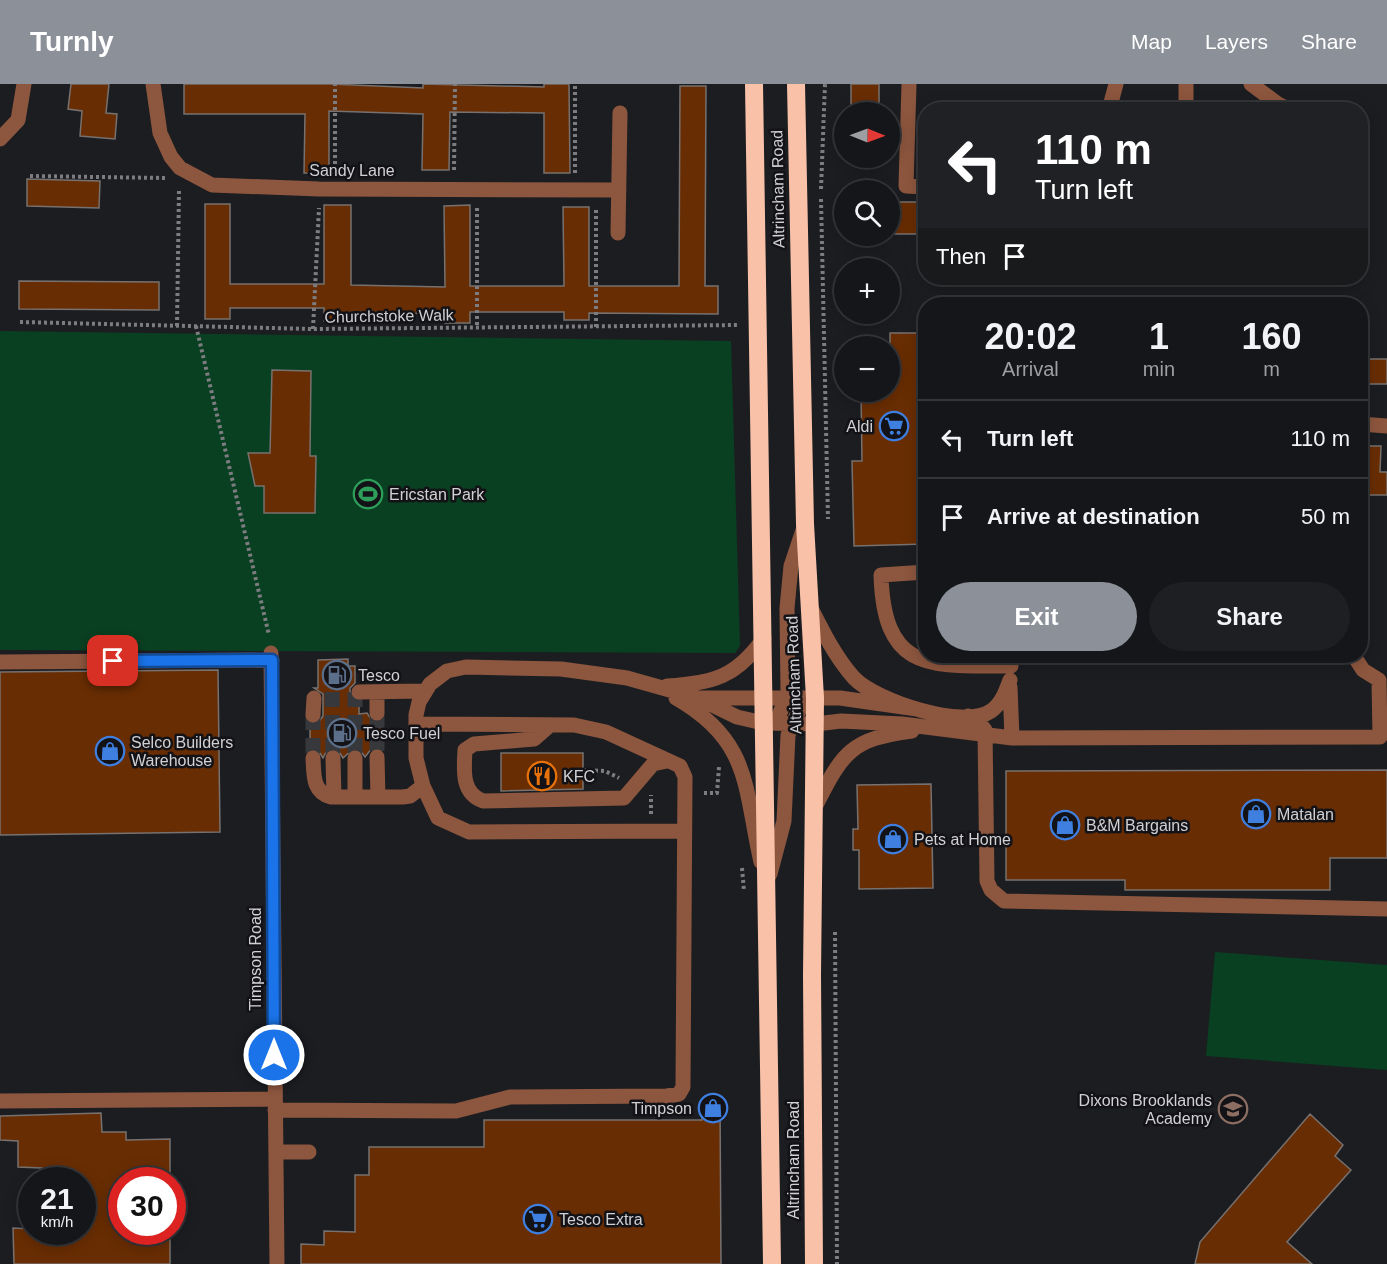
<!DOCTYPE html>
<html lang="en">
<head>
<meta charset="utf-8">
<style>
	:root { --surface:#151619; --page:#1e1f22; --text:#f1f3f6; --muted:#9d9fa2; --line:#343538; --accent:#8c9099 }
	body { margin:0; font-family:Arial,sans-serif; background:var(--page); color:var(--text); height:100vh; display:flex; flex-direction:column; font-size:22px; white-space:nowrap }
	* { box-sizing:border-box; margin:0 }
	p { font-size:20px; color:var(--muted) }
	.icon { flex:none; width:33px; height:33px; fill:none; stroke:currentColor; stroke-width:2; stroke-linecap:round; stroke-linejoin:round }
	.map { position:relative; flex:1; overflow:hidden }
	.drawer { position:absolute; left:918px; top:213px; width:450px; height:366px; display:flex; flex-direction:column; background:var(--surface); border-radius:24px; box-shadow:0 3px 15px #0003,0 0 0 2px var(--line) }
	.drawer>* { flex:none }
	.top-card { position:absolute; left:918px; top:18px; width:450px; height:183px; border-radius:24px; box-shadow:0 3px 15px #0003,0 0 0 2px var(--line); background:#202124; color:#fff; overflow:hidden }
	.needle { width:39px; rotate:91deg }
	.controls { position:absolute; left:834px; top:18px; display:grid; gap:12px }
	.controls a { display:grid; place-items:center; width:66px; height:66px; border-radius:50%; background:var(--surface); box-shadow:0 3px 15px #0003,0 0 0 2px var(--line); font-size:30px }
	.speed { position:absolute; left:18px; top:1083px; display:flex; gap:12px; font-size:30px; font-weight:700; text-align:center }
	.speed>* { display:grid; place-content:center; width:78px; height:78px; border-radius:50%; background:var(--surface); box-shadow:0 3px 15px #0003,0 0 0 2px var(--line); line-height:1 }
	.speed small { font-size:15px; font-weight:400 }
	.speed .limit { border:9px solid #d22; background:#fff; color:#111 }
	.pin { position:absolute; display:grid; place-items:center; width:51px; height:51px; color:#fff; margin:-26px; border-radius:12px; box-shadow:0 3px 9px #0006 }
	.me { position:absolute; width:66px; margin:-33px; rotate:0deg; stroke-linejoin:round; filter:drop-shadow(0 0 4px #0008) }
	.turn { display:flex; align-items:center; gap:21px; height:126px; padding:0 18px; font-size:27px }
	.turn .icon { width:78px; height:78px; stroke-width:2.5 }
	.turn b { display:block; font-size:42px; line-height:51px }
	.then { display:flex; align-items:center; height:57px; padding:0 18px; background:#0003; gap:12px; font-size:22px }
	.eta { display:flex; justify-content:space-evenly; align-items:center; height:102px; text-align:center }
	.eta b { font-size:36px; font-weight:700; line-height:42px }
	.action { display:flex; gap:12px; margin-top:auto; padding:12px 18px }
	.action a { flex:1; height:69px; border-radius:36px; background:var(--accent); color:#fff; font-size:24px; font-weight:700; line-height:69px; text-align:center }
	.action a+a { background:var(--page); color:var(--text) }
	ul { padding:0; list-style:none }
	li { display:flex; align-items:center; gap:18px; height:78px; padding:0 18px; border-top:2px solid var(--line) }
	li div { flex:1 }
	li b { display:block; font-size:22px }
	li em { font-style:normal }
	header { display:flex; align-items:center; gap:36px; box-sizing:border-box; height:84px; padding:0 30px; background:var(--accent); color:#fff }
	header strong { font-size:28px }
	nav { display:flex; gap:33px; margin-inline-start:auto; font-size:21px }
	.map>svg:first-child { display:block }
	.green { fill:#094021 }
	.building { fill:#692d03; stroke:#77716f; stroke-width:1.5 }
	.lines { fill:none; stroke-linecap:round; stroke-linejoin:round }
	.minor-tunnel { stroke:#37383c; stroke-width:15; stroke-dasharray:15 8; stroke-linecap:butt }
	.path { stroke:#7d7d81; stroke-width:4; stroke-dasharray:3 3; stroke-linecap:butt }
	.minor { stroke:#8d563e; stroke-width:15 }
	.highway { stroke:#f9c1a8; stroke-width:18 }
	.route-casing { stroke:#114b97; stroke-width:15 }
	.route { stroke:#1a73e8; stroke-width:10 }
	.labels { text-anchor:middle; dominant-baseline:central; stroke-width:5; stroke-linejoin:round; paint-order:stroke }
	.street-label { font-size:16px; fill:#d1d1d4; stroke:#131317 }
	.poi-label { font-size:16px; fill:#d1d1d4; stroke:#131317; text-anchor:start }
</style>
</head>
<body>
<header>
<strong>Turnly</strong>
<nav><a>Map</a><a>Layers</a><a>Share</a></nav>
</header>
<div class="map">
<svg width="1387" height="1180" viewBox="0 0 1387 1180">
	<rect width="100%" height="100%" fill="#1c1d21"/>
	<path class="green" d="M0,247L731,257L740,562L735,569L0,566Z
		M1215,868L1387,881V986L1206,972Z"/>
	<path class="building" d="M71,0H109L106,29L117,30L115,55L80,52L82,27L68,25Z
		M184,0H330L423,4V0L544,3V0H569L570,89H544V29L450,28L449,86H422L423,30L329,27V89H304L305,30H184Z
		M851,0H879V28H851Z
		M680,2H706L705,202H718V230L589,229V236H564V228H470V239H445V230L351,228V237H324V224H230V235H205V120H230V200H324V121H351V201L445,203L444,122L470,121V202H564L563,123H589V202H679Z
		M27,95L100,97L99,124L27,122Z
		M890,118H926V150H890Z
		M19,197L159,198V226L19,225Z
		M890,249H926V460L854,462L852,377H862L861,308H890Z
		M1360,275H1387V300H1360Z
		M272,286L311,287L310,372H316L315,429H264V402H255L248,369H270Z
		M1360,362H1381L1380,388H1387V411H1360Z
		M348,575V582H355V599L350,604V612L359,618V630L367,629L373,638L383,637V666L372,664L365,673L360,666L354,664L343,674L338,666L332,664L327,666L323,674L318,666L310,665V640L318,639L323,632V610L314,604H318V576Z
		M218,586L220,748L0,751V588Z
		M501,669H583V705L501,707Z
		M1387,686V774H1330V806H1125V796H1006V687Z
		M931,700L933,804L859,805V766H853V745H858L857,701Z
		M702,1019H720L721,1180H301V1160L324,1161V1147L355,1148V1091H369V1063H484V1036H702Z
		M101,1029L102,1048H126V1056L170,1055V1096H122V1148H170V1180H14L13,1144L32,1145V1148H82V1096H42V1084L18,1083V1057L0,1056V1032Z
		M1310,1030L1343,1061L1335,1072L1351,1086L1287,1158L1312,1180H1195L1200,1158Z"/>
	<g class="lines">
		<path class="minor-tunnel" d="M332,608L333,674
			M355,608V674
			M377,629V673
			M313,631V674"/>
		<path class="path" d="M335,86V0
			M454,86L455,0
			M575,89V0
			M30,92L165,94
			M821,105L825,0
			M821,115L828,435
			M477,124V243
			M20,238L313,245L739,241
			M177,242L179,105
			M196,242L269,551
			M596,243V125
			M313,245L319,124
			M583,686L605,687L619,694
			M704,709H717L719,683
			M651,730V711
			M742,784L744,807
			M835,848L837,1180"/>
		<path class="minor" d="M153,0L160,49L171,73L180,84L212,101L319,105L619,106
			M909,0L906,102L926,103
			M1251,0L1278,20L1290,26
			M1109,26L1116,0
			M1186,26V0
			M0,55L18,36L24,0
			M618,149L620,29
			M1360,340L1387,342
			M926,488L881,491C884,589 930,582 1011,582
			M811,524C823,548 836,574 854,594C876,617 964,646 991,627C1002,619 1006,607 1010,596
			M271,569L277,1180
			M0,578L272,576
			M667,602C714,599 736,593 764,554
			M1010,603L1012,654
			M359,608L424,607
			M377,608V629
			M676,614C751,657 744,703 761,778
			M700,615L737,633L763,639L816,640L841,637L902,640L1012,654L1380,653L1379,596L1363,586L1354,572
			M313,631L314,614
			M968,632L978,638L985,646L987,797L991,806L1004,817L1387,825
			M776,639L788,609L787,524L791,482L803,446
			M550,641L534,655L474,660L465,666C464,686 461,709 483,717L624,714L653,680L667,677
			M377,673L378,713
			M313,674C314,690 312,708 331,713H403L410,712L423,702
			M333,674L334,713
			M355,674V713
			M816,721C843,668 851,655 912,647
			M683,747L469,748L438,734L423,702L416,674V631L419,618L430,600L447,587L466,583L561,585L627,594L698,614H840L917,625
			M770,790L784,737L788,651L804,615
			M0,1017L274,1015
			M275,1026L456,1027L510,1013L667,1012L679,1010L683,1003L685,693L680,682L606,648L574,641L416,640
			M277,1068H309"/>
		<path class="highway" d="M754,0L772,1180
			M796,0L805,440L815,614L812,891L814,1180"/>
	</g>
	<g class="lines">
		<g class="route-casing">
			<path id="route" d="M113,577L272,576L274,971"/>
		</g>
		<use href="#route" class="route"/>
	</g>
	<defs>
		<g id="supermarket-ring" transform="scale(1.5)"><circle r="9.5" fill="#131317" stroke="#3f7fe0" stroke-width="1.5"/><path d="M-6-5.5h2.5l.6 2H6L4.5 2H-2.5L-4.4-4H-6ZM-1.5 3.2a1.3 1.3 0 1 0 .1 0ZM3 3.2a1.3 1.3 0 1 0 .1 0Z" fill="#3f7fe0"/></g>
		<g id="stadium-ring" transform="scale(1.5)"><circle r="9.5" fill="#131317" stroke="#2e9e5b" stroke-width="1.5"/><path d="M0-5a6.5 5 0 1 0 0 10a6.5 5 0 1 0 0-10ZM-3.5-1.8h7v3.6h-7Z" fill="#2e9e5b"/></g>
		<g id="fuel-ring" transform="scale(1.5)"><circle r="9.5" fill="#131317" stroke="#5c6f8a" stroke-width="1.5"/><path d="M-5.5-6h7V0h2V4h1.3V-2.5L3-4.5l.8-.8L6-3V5H2.5V1h-1V6h-7ZM-4.2-4.7v3.2H.2V-4.7Z" fill="#5c6f8a"/></g>
		<g id="shop-ring" transform="scale(1.5)"><circle r="9.5" fill="#131317" stroke="#3f7fe0" stroke-width="1.5"/><path d="M-5-2.5h2.3a2.7 3.5 0 0 1 5.4 0H5L5.5 6h-11ZM-1.5-2.5h3a1.5 2.3 0 0 0-3 0Z" fill="#3f7fe0"/></g>
		<g id="restaurant-ring" transform="scale(1.5)"><circle r="9.5" fill="#131317" stroke="#e8710a" stroke-width="1.5"/><path d="M-5-6h1v4h1v-4h1v4h1v-4h1v5L-1.5 .5V6h-2V.5L-5-1ZM5-6V6H3V1.5H1.5Q1.5-4 5-6Z" fill="#e8710a"/></g>
		<g id="school-ring" transform="scale(1.5)"><circle r="9.5" fill="#131317" stroke="#8d6e63" stroke-width="1.5"/><path d="M0-5L7-2L0 1L-7-2ZM-4 1L0 2.5L4 1V4Q0 6-4 4Z" fill="#8d6e63"/></g>
	</defs>
	<g fill-rule="evenodd">
		<use href="#supermarket-ring" x="894" y="342"/>
		<use href="#stadium-ring" x="368" y="410"/>
		<use href="#fuel-ring" x="337" y="591"/>
		<use href="#fuel-ring" x="342" y="649"/>
		<use href="#shop-ring" x="110" y="667"/>
		<use href="#restaurant-ring" x="542" y="692"/>
		<use href="#shop-ring" x="1256" y="730"/>
		<use href="#shop-ring" x="1065" y="741"/>
		<use href="#shop-ring" x="893" y="755"/>
		<use href="#shop-ring" x="713" y="1024"/>
		<use href="#school-ring" x="1233" y="1025"/>
		<use href="#supermarket-ring" x="538" y="1135"/>
	</g>
	<g class="labels">
		<g class="street-label">
			<text x="352" y="86">Sandy Lane</text>
			<text transform="translate(778 105) rotate(-91)">Altrincham Road</text>
			<text transform="translate(389 232) rotate(-1)">Churchstoke Walk</text>
			<text transform="translate(794 591) rotate(-92)">Altrincham Road</text>
			<text transform="translate(255 875) rotate(-90)">Timpson Road</text>
			<text transform="translate(793 1076) rotate(-90)">Altrincham Road</text>
		</g>
		<g class="poi-label">
			<text x="873" y="342" text-anchor="end">Aldi</text>
			<text x="389" y="410">Ericstan Park</text>
			<text x="358" y="591">Tesco</text>
			<text x="363" y="649">Tesco Fuel</text>
			<text x="131" y="658">Selco Builders<tspan x="131" dy="18">Warehouse</tspan></text>
			<text x="563" y="692">KFC</text>
			<text x="1277" y="730">Matalan</text>
			<text x="1086" y="741">B&amp;M Bargains</text>
			<text x="914" y="755">Pets at Home</text>
			<text x="1212" y="1016" text-anchor="end">Dixons Brooklands<tspan x="1212" dy="18">Academy</tspan></text>
			<text x="692" y="1024" text-anchor="end">Timpson</text>
			<text x="559" y="1135">Tesco Extra</text>
		</g>
	</g>
</svg>
<div class="controls">
<a><svg class="needle" viewBox="-14 -14 28 28"><path d="M0-13l5 13h-10z" fill="#e53935"/><path d="M0 13l5-13h-10z" fill="#9d9fa2"/></svg></a>
<a><svg class="icon" aria-label="search" viewBox="0 0 24 24"><circle cx="10" cy="10" r="6"/><path d="M15 15l6 6"/></svg></a>
<a>+</a>
<a>−</a>
</div>
<div class="speed"><div>21<small>km/h</small></div><div class="limit">30</div></div>
<div class="pin" style="left:113px;top:577px;background:#d93025"><svg class="icon" aria-label="arrive" viewBox="0 0 24 24"><path d="M6 21V4h12l-3 4 3 4H6"/></svg></div>
<svg class="me" style="left:274px;top:971px" viewBox="-20 -20 40 40"><circle r="17" fill="#1a73e8" stroke="#fff" stroke-width="3"/><path d="M0-11L8 9 0 5-8 9z" fill="#fff"/></svg>
<div class="top-card">
<div class="turn"><svg class="icon" aria-label="left" viewBox="0 0 24 24"><path d="M17 20v-9H6M10 6l-5 5 5 5"/></svg><div><b>110 m</b>Turn left</div></div>
<div class="then">Then<svg class="icon" aria-label="arrive" viewBox="0 0 24 24"><path d="M6 21V4h12l-3 4 3 4H6"/></svg></div>
</div>
<section class="drawer">
<div class="eta">
<div><b>20:02</b><p>Arrival</p></div>
<div><b>1</b><p>min</p></div>
<div><b>160</b><p>m</p></div>
</div>
<ul>
<li><svg class="icon" aria-label="left" viewBox="0 0 24 24"><path d="M17 20v-9H6M10 6l-5 5 5 5"/></svg><div><b>Turn left</b></div><em>110 m</em></li>
<li><svg class="icon" aria-label="arrive" viewBox="0 0 24 24"><path d="M6 21V4h12l-3 4 3 4H6"/></svg><div><b>Arrive at destination</b></div><em>50 m</em></li>
</ul>
<div class="action"><a>Exit</a><a>Share</a></div>
</section>
</div>
</body>
</html>
